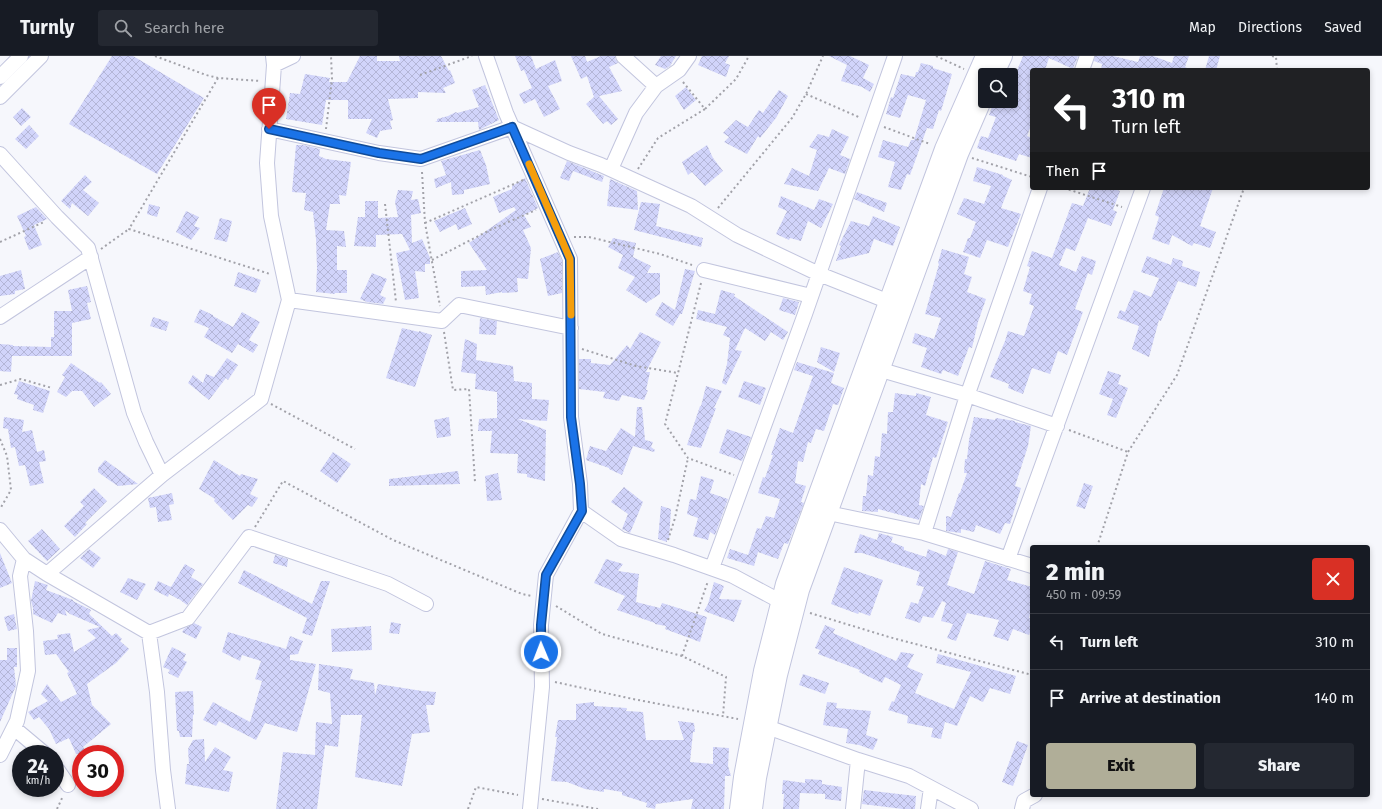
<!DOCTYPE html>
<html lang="en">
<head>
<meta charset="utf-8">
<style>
	:root { --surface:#171b24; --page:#242831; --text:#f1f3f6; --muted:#9ea1a6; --line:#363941; --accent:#b0ae98 }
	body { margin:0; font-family:"Fira Sans",sans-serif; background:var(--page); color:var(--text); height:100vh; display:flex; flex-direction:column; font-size:15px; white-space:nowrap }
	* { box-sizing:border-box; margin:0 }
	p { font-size:13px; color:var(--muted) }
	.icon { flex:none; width:22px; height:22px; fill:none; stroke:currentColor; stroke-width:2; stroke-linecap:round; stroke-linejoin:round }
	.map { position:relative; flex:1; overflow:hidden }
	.drawer { position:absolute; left:1030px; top:489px; width:340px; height:252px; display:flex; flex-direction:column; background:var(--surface); border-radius:4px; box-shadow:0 2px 6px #0003 }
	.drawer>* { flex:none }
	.guide { position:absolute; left:1030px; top:12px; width:340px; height:122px; border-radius:4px; box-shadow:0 2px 6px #0003; background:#202124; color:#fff; overflow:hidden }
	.buttons { position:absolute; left:978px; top:12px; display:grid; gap:8px }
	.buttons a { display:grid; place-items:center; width:40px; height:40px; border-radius:4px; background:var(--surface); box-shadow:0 2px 6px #0003; font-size:20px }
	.speed { position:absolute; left:12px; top:689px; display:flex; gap:8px; font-size:20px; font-weight:700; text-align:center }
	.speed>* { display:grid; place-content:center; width:52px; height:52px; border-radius:50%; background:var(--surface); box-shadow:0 2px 6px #0003; line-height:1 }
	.speed small { font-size:10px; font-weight:400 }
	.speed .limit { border:6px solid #d22; background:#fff; color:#111 }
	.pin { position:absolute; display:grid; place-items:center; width:34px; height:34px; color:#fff; margin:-41px -17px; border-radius:50% 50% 50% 0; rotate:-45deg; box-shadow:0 0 4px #0007 }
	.pin .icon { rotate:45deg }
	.me { position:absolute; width:44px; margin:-22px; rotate:359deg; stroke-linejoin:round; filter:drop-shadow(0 0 3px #0008) }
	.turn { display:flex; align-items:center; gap:14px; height:84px; padding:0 16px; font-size:18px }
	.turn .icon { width:52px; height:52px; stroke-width:2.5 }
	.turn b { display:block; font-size:28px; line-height:34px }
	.then { display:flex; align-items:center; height:38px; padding:0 16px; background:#0003; gap:8px; font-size:15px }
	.round { display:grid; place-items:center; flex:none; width:42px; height:42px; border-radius:4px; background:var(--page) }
	.overview { display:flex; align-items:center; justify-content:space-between; height:68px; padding:0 16px }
	h1 { font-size:24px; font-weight:800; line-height:30px }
	.button { display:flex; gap:8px; margin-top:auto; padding:8px 16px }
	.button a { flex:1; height:46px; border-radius:4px; background:var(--accent); color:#111; font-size:16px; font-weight:800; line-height:46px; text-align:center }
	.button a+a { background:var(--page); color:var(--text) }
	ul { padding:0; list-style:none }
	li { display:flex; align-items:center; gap:12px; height:56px; padding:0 16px; border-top:1px solid var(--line) }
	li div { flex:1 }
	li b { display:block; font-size:15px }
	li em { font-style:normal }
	header { display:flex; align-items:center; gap:24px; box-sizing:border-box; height:56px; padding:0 20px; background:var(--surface); border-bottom:1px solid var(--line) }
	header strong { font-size:19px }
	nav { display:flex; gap:22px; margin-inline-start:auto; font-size:14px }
	.search { width:280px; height:36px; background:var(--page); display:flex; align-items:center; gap:10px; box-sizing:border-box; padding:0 14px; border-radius:4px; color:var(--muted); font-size:15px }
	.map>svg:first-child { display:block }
	.building { fill:url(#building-cross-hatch) }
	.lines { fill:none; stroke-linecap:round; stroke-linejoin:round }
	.minor-casing { stroke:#c2c5de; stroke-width:16 }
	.major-casing { stroke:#c2c5de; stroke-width:20 }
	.path { stroke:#a2a2a9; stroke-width:2; stroke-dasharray:2 3; stroke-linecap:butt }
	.minor { stroke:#fff; stroke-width:14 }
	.major { stroke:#fff; stroke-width:18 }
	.route-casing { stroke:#114b97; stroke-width:10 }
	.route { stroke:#1a73e8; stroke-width:7 }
	.slow { stroke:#f59e0b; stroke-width:7 }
</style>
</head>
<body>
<header>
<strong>Turnly</strong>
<div class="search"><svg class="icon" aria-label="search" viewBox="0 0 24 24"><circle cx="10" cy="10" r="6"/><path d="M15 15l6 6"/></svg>Search here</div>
<nav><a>Map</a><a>Directions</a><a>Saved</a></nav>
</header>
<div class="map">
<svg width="1382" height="753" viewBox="0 0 1382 753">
	<defs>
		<pattern id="building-cross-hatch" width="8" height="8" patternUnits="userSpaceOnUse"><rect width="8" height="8" fill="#d1d4fa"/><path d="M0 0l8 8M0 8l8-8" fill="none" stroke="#b4b6d7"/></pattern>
	</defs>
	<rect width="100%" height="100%" fill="#f6f7fc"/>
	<path class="building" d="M112,0H133L204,42L157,118L69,68Z
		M360,0H377V5H400L399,0H441L449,15L450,14L455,27L443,32L446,37L418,36V42L388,43L393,64L390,65L392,73L380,75L377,82L366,77L372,63H348V44H326L322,69L286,63L290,37L300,38L305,18L330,22L329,26H347Z
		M515,0H531L536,13L555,4L562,25L548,30L560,53L544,61L535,43L524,48L519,38L532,32L524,14L521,15Z
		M571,0H585L587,6L601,0H615V3L618,7L609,11L622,35L599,40L618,63L611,69L607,65L603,68L586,48L594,41L587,20L581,23Z
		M661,0H676L670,10L665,13L655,9Z
		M702,0H729L725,7L730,9L726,21L698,9Z
		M829,0H850L869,9L863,22L874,28L870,36L862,31L841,25L847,9Z
		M1023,0H1078L1073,13L1049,2L1045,14H1032V67L1027,80L1032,82V102L1019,98L1016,105L977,92L981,80L988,82L996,61L989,59L993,48L1003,51L1005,45H1011V22H1014Z
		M1095,0H1113L1138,6L1140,0H1153L1172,7L1174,0H1189L1185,11L1189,13V14H1101L1102,8L1094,5Z
		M1209,0H1220L1216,14H1205Z
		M921,7L933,10V12L952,18L941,55L939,54L933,73L927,72L910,119L907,118L901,134L888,131L895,106L878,101L883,84L908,91L911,84H914L926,44L908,39L900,62L886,58L891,41L893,42L901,18L915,21L916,16H918Z
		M485,29L499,64L479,74L478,66H435L437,65V63L448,60L456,56L457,57L479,51L472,34Z
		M686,31L696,44L684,54L675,40Z
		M779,34L788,40L776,62L760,82L758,80L747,98L724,86L729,81L723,77L736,64L748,71L759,54L763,57Z
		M22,52L31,61L21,70L13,61Z
		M29,69L39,80L26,93L15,83Z
		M832,73L849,81L840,99L850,103L845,118L829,112L818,135L784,128L792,112L809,120L817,94L809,91L818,78L829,81Z
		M296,89H303L320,93L319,100L326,103L351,106L346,140L339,139L340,148H330L326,174L344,175L346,191L337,190V214H347V237H335V238L316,236L317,212L316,183L313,156L304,154L306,137L292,136Z
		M707,89L713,102L723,115L705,130L692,116L688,119L682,106Z
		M480,94L486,109L490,128L464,134V138L452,139L451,126L436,132L434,123L446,119L441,105Z
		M567,105L604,120L602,126L573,115L569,125L560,122Z
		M977,111L1003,119V120L1012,124L1001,152L1021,158L1008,191L987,184L980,202L963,196L968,182H970L976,166L957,158L964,142L984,148L991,130L973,125Z
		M85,119L92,126L83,134L99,147L88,160L72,147L70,153L61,145Z
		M525,122L538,152L524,159L531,171L523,174L531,192L528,223L517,222L518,236L502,237V236L486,239L485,230L461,231V215L487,214L469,187L516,154L514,151L499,157L493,141L512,133V130Z
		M610,123L637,135L638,154L607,150Z
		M1090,132H1112L1120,135L1113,154L1117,156L1111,170L1088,162L1075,195L1066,192L1059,209L1076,216L1082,200L1096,205L1092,219L1088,217L1075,253L1083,256L1067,299L1058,295L1050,318L1032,312L1023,338L1008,332L1009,328L990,321L1005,285L1008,275L1024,280L1034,250L1029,248L1032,238L1023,235L1030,211L1027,210L1032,195L1052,202L1072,147L1083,150Z
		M1164,132H1213L1200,170L1216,176L1210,192L1194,187L1192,190L1172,179L1169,189L1152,183L1159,161L1155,159Z
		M398,134L413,135L411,144L418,143L421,157L411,159L412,187L422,183L430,202V208H425V216L415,215L419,242L405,244L396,197L410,194L402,178L376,179V191L354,190L358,161H365V145H378V162L398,161L395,146Z
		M857,136L887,147L884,156L854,143Z
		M781,140L814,154L819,143L833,148L821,172L808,165L801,185L790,182L789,184L776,178L787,155L778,151Z
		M641,146L660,148L656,170L703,182L701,191L634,174Z
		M149,148L160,151L157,161L147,158Z
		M36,151L47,163L34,169L42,189L29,194L24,181L26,180L17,160Z
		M465,152L472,168L458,174L456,168L440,176L434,165Z
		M186,155L199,161L194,170L200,172L191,184L176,176Z
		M873,160L900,171L893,190L874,183L869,197L836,205L841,190L839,189L851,165L869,170Z
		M220,162L232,165L227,186L214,183Z
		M613,182L636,187L633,201L651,210L647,217H660V238L646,247L626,234L635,221L618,212L623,199L608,191Z
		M942,193L969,201L964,218L972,221L967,236L986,243L978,266L972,292L969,291L958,320L943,314L941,318L921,311L927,292L912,287L915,277L934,283L941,262L925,258L939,208L938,207Z
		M558,196L562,205V237L548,240L540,203Z
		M1147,200L1171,209L1173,202L1183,205L1182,210L1200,216L1196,231L1178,225L1161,265L1159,264L1149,301L1132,293L1139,270L1117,262L1120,254L1125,256L1134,234L1151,241L1159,222L1141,216Z
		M685,213L695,215L682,258H680L673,270L655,259L662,246L675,254Z
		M21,214L25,233L15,235V238L0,240V220Z
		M238,216L261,224L256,237L234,230Z
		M372,217L387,223L380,239L386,242L383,248L367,246L360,243Z
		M87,230L91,246L87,247L91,263L72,267V300H12L11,316L0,315V288L13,289V290L51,291V281H54V255H72L68,234Z
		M721,234L735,238L734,240L788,276L783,284L771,276L765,285L745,272L735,294L742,295L726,329L722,327L727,308L730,282L723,279L727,271L696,263L698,254L715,258Z
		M783,242L799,246L795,259L779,254Z
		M200,253L213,259V260L233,271L242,256L260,266L249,284L258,289L253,297L238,288L232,297L204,281L209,272L194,266Z
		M153,261L169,266L166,275L150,270Z
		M480,262L497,265L496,279L479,278Z
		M402,272L419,276V275L432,279L415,331L386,322Z
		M640,276L661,286L646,316H650L646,334H648L644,344L622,339L619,345L603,342L605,336L579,333V303H591V307L610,309L627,289L630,293Z
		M465,283L477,288L476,304L513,310L514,325L532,327V343L549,344L547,365L518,363L546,374L545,425L527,421V418L517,417L518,398L490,397L492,375H478L479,363L497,362V336L475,333L476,318L461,316Z
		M821,291L840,297L834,316L817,306Z
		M227,302L238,309L228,324L226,322L209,344L188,327L193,319L203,327L206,318L214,321Z
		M797,306L834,317L831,327L844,332L838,349L833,348L824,375L816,373L811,387L808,386L803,406L798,405L795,427L806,430L801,446L804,447L788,488L784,487L778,503L758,496L754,510L727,502L730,493L748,499L757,472L761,473L766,460L774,462L780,443L758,437L763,421L765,422L773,399H771L780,372L793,377L813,320L794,314Z
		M71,307L100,327L101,326L111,338L94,351L82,335H72L66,341L57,336L65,321L62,319Z
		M1108,315L1121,319L1118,328L1128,332L1116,362L1107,359L1113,343L1099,338Z
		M19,325L50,335L43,357L33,354L34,349L17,343L18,339L14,338Z
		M744,325L766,332L760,349L738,341Z
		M706,330L722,335L714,352H716L701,392L687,389L700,350H701Z
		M895,337L916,340V337L931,341L926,359L948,366L936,402L933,401L925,430L921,428L919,449L924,450L919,464L878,453V456L862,455L863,440H866L868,419L873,420L875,400L880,401L882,377L887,378L888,356H893Z
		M637,351H642L645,384L653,386L651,391L655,394L654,396L633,390L622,419L609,413V412L586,404L590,390L606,395L621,372L635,381Z
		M4,361L24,364L22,376L32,374L37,396L44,394L46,405L39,406L44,427L30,430L25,409L19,410L15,391L11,392L8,373L3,372Z
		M449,361L451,380L437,382L434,364Z
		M974,361L995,364L996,362L1015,365V366L1031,370L1028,390L1015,430L1021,432L1010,468L1005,467L1000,478L976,469L974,476L961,473V477L946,475V460L951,461L959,437H960L967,417H964L965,403H967L969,384Z
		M727,373L751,381L742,405L719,397Z
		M333,396L351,408L337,427L320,415Z
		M105,404L138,428L118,430L109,424L98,416V412Z
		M214,404L240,420L241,418L258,423L250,438L258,442L252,451L248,449L233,464L214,445L215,443L199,433Z
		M458,415L460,428L389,430V423Z
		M498,417L502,444L487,445L485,420Z
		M701,420L714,424L710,437L728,443L715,479L710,476L708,484L693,480L698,462L687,458L690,443L696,444Z
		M1084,427L1093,430L1085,453L1076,450Z
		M624,431L643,446L630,477L622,473L628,458L611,446Z
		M94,432L107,445L85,467L87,468L75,481L64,470L84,450L80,446Z
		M172,437L174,448L169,449L172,464L158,466L156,451L150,452L148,442Z
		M661,450L671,453L669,484L667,483V486L658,483Z
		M42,473L60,493L47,505L28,485Z
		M879,477L893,481L891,486L904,491V494L926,501L928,493L946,500L948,493L958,496L947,529L974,538L985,505L1011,513L1007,524L1032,531V549L1029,562L1032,563V572L1029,579L1013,573L1008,585L993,580L999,564L967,557L956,585L947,582L953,568L941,565L946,547L942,545L933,562L923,560L920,567L905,562L911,546L918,548L924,531L916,529L920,516L862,497H854L860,478L877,484Z
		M89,493L101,502L93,512L80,502Z
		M0,497L12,527L0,532Z
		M275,499L288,503L287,511L273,507Z
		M606,503L623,508L618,515L639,518L636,546L660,552L662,547L707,561L700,586L665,573L666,570L655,568V567L617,554L625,540L594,527Z
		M185,508L195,514L191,521L203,528L187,549L179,543H178L169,538L168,541L154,534L158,525L171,531Z
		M844,511L883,524L870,560L859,556L858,558L831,548Z
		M244,514L312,548L321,525H330L312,580L302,577L307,562L238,527Z
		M128,522L146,528L137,544L120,536Z
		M35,525L48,529L46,534L73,544V545L91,554L89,558L112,580L116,577L122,583L120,585L129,593L116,607L87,628L92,649L111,668L83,691L87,698H76L69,682L56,688L49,673L39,661L34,664L28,656L48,645L41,638L47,628L61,646L77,638L67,617L69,616L56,598L45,599L43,585L58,583L57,579L70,577L74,596L96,582L87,574L100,571L70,558L65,554L67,560L58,557L52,567L33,558V552L31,545Z
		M714,526L724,530L719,543L742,544L734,566L704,555L708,548Z
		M14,558L17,573L8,575L4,561Z
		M391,566L401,568L399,578L389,577Z
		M194,567L202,571L196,583L182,576L184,573Z
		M825,569L835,573L833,577L896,605L901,596L914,598L907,611L923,618L915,637L954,653L971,616L936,607L938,598L1016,620L1010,638L990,632L983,646L970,640L957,670L945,666L941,683L931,681L933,672L907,667L908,660L888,654L892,645L894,646L901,629L885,621L882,627L859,616L860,614L818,598L820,594L815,592Z
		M371,570L372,594L332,596L331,573Z
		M228,576L286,593L290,580L303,585L298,598L290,599V604L316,608L297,676L265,667L256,684L219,665L216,670L203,664L213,646L250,666L262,625L255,623L261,605L242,599L240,605L222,596Z
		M172,591L186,598L183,604L187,606L178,622L168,617L170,614L163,611Z
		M7,592H17V611H14L16,630L0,666V604H7Z
		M319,608L353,613L350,623L374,627L375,639L378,628L422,635L436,636L434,649H426L430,676L412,678L402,730L355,721L362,659H341L338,691L325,689L317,753H276L283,696L315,699L316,666L332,668L330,637L318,634Z
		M803,618L829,627L825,638L799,629Z
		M193,635L194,659H193L192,681H180L179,675H177L175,636Z
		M594,646V650L627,652L626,655L643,656L646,684H684L678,665L694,667L695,676H693L690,706L713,708V691L729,692L728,710L731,720H725L724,753H691L693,743L656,748L655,753L646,751L647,747L622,739V736L604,733V736L585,733L567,726L551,725L557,681H555L558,664H576V648Z
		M827,646L837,647L836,652L871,655L866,679L878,683L873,694L859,689L846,687L848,673L823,669Z
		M204,683L205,706L215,691L231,701L223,714L233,716L229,736L185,728L187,708H189L188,693L193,684Z
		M1017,685L1028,689L1013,730L1002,726Z
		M805,723L822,724V728L842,731L841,745L825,743V738L800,737L799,753H783L784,738H782L783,724L805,727Z
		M864,734L916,740L915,753H903L862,748Z"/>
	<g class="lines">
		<g class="minor-casing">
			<path id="minor" d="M273,0L274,9L293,0
				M486,0L506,57L570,203L571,361L580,428L581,455L621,483L674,499L733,520L789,550
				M274,9L267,107L271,160L289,244
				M1082,14L1087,0
				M0,21L21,0
				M656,30L679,14L689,0
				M0,41L41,0
				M269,73L379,97L421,103L512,71L569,97L601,109L691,150L737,179L819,218L897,249
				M0,98L57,161L88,192L134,357L146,386L162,419L261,343L289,244L442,265L459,249L571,272
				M611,113L636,57L656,30L623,0
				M704,214L811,240
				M0,261L91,201
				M871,311L967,339L1057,370
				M819,453L828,457L924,477L1032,510
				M0,474L24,503L47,518L149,577L188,562L249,481L388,528L426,548
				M924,477L965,346L1040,132
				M1008,503L1143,132
				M712,512L805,258L895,0
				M47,518L162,419
				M149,577L157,636L163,714L168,753
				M759,668L858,704L909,720L971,753
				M14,672L45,698
				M0,699L17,665L28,615L26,575L20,520L24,503
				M55,710L68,729
				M530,753L542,631L541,569L546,519L581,455
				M853,753L858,704
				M928,753L931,732
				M1022,753L1024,745L1035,739"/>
		</g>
		<g class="major-casing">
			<path id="major" d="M994,19L1003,0
				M739,753L743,721L763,615L785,528L944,93L985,0
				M753,753L757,722L778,619L800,534L959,98L985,38"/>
		</g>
		<path class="path" d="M155,0L206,19L218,22L260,25
			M936,0L964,13
			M1272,0L1276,1L1277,14
			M420,19L472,0
			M218,22L129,173L270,218
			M683,26L705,53L736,23L749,0
			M806,38L861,62
			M884,71L930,88
			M326,73L332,23L331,0
			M972,102L1032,121
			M638,113L658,82L705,53
			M422,116L425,167L440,250
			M1064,132L1122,151
			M385,148L396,246
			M718,152L792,62L806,38L823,0
			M425,167L523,124
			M574,181H589L660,198L692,209
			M0,186L44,166
			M101,193L129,173
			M432,204L490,174L536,154
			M701,227L665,368L688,402L734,419
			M444,276L453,334L469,333L475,426
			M582,293L636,310L678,317
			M0,329L21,323L52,332
			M271,348L355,393
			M1069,374L1128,396
			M0,383L7,400L11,434L0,453
			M255,471L283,425L393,484L522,538L532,540
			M668,484L675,462L688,402
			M1097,491L1128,396L1177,319L1244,132
			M556,550L602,578L682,600L726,621L723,660
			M810,557L889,581L1032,619
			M682,600L708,525
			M555,626L633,643L738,663
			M542,743L598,753
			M57,753L63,740
			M468,753L476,731L518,739"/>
		<use href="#minor" class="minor"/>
		<use href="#major" class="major"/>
	</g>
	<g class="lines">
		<g class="route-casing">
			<path id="route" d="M269,73L379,97L421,103L512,71L570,203L571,361L580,428L582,455L546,519L541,569V596"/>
		</g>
		<use href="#route" class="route"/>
		<path class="slow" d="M529,108L570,203L571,259"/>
	</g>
</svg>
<div class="buttons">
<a><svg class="icon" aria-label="search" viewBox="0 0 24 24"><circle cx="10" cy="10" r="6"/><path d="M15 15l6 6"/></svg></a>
</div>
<div class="speed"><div>24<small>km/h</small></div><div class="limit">30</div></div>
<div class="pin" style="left:269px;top:73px;background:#d93025"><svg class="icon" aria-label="arrive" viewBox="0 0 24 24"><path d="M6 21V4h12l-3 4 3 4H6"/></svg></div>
<svg class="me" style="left:541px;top:596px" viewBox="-20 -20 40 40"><circle r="17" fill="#1a73e8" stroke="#fff" stroke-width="3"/><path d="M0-11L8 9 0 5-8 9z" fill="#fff"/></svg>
<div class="guide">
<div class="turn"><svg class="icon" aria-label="left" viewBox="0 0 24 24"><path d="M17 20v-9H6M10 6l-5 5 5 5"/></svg><div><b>310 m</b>Turn left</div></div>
<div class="then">Then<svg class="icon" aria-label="arrive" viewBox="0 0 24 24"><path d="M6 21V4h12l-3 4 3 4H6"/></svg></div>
</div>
<section class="drawer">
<div class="overview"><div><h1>2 min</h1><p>450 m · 09:59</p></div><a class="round" style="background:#d93025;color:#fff"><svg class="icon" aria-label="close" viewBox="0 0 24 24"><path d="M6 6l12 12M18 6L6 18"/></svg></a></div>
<ul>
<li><svg class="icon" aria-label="left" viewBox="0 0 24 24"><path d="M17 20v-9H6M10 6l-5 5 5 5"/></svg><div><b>Turn left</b></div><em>310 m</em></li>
<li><svg class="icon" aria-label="arrive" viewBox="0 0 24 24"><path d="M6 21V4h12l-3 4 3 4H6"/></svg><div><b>Arrive at destination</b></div><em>140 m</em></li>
</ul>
<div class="button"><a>Exit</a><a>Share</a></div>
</section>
</div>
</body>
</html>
